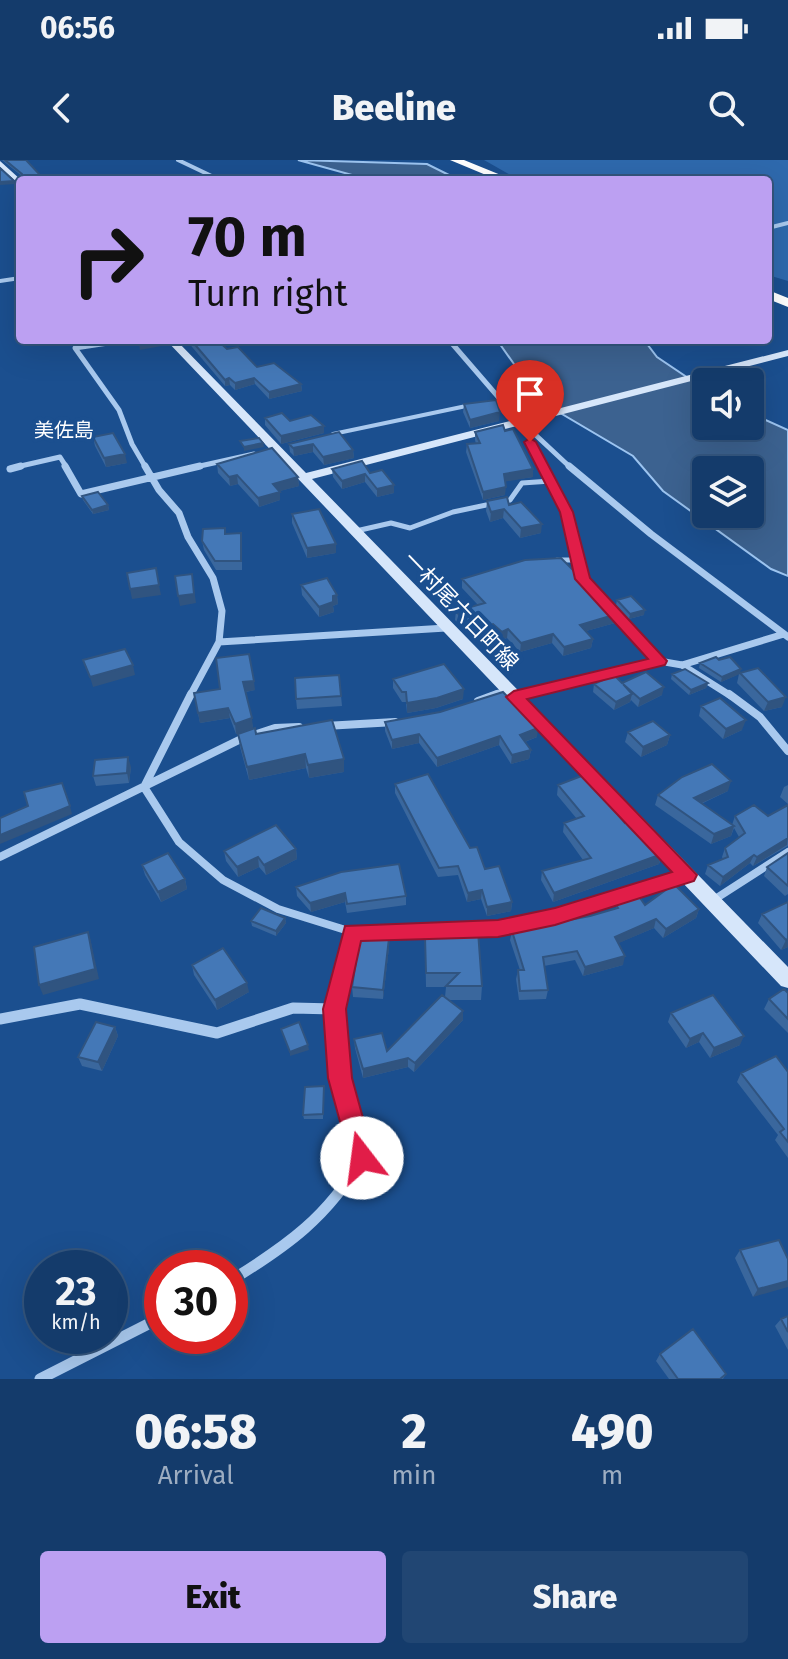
<!DOCTYPE html>
<html lang="en">
<head>
<meta charset="utf-8">
<style>
	:root { --surface:#143b6b; --page:#214673; --text:#f1f3f6; --muted:#9dadc1; --line:#33557e; --accent:#bca0f2 }
	body { margin:0; font-family:"Fira Sans","Noto Sans JP",sans-serif; background:var(--page); color:var(--text); height:100vh; display:flex; flex-direction:column; font-size:30px; white-space:nowrap }
	* { box-sizing:border-box; margin:0 }
	p { font-size:26px; color:var(--muted) }
	.icon { flex:none; width:44px; height:44px; fill:none; stroke:currentColor; stroke-width:2; stroke-linecap:round; stroke-linejoin:round }
	.map { position:relative; height:1219px; overflow:hidden }
	.drawer { display:flex; flex-direction:column; background:var(--surface); flex:1 }
	.drawer>* { flex:none }
	.banner { position:absolute; left:16px; top:16px; width:756px; height:168px; border-radius:8px; box-shadow:0 8px 32px #0002,0 0 0 2px var(--line); background:#bca0f2; color:#111; overflow:hidden }
	.buttons { position:absolute; left:692px; top:208px; display:grid; gap:16px }
	.buttons a { display:grid; place-items:center; width:72px; height:72px; border-radius:8px; background:var(--surface); box-shadow:0 8px 32px #0002,0 0 0 2px var(--line); font-size:40px }
	.speed { position:absolute; left:24px; top:1090px; display:flex; gap:16px; font-size:40px; font-weight:700; text-align:center }
	.speed>* { display:grid; place-content:center; width:104px; height:104px; border-radius:50%; background:var(--surface); box-shadow:0 8px 32px #0002,0 0 0 2px var(--line); line-height:1 }
	.speed small { font-size:20px; font-weight:400 }
	.speed .limit { border:12px solid #d22; background:#fff; color:#111 }
	.pin { position:absolute; display:grid; place-items:center; width:68px; height:68px; color:#fff; margin:-82px -34px; border-radius:50% 50% 50% 0; rotate:-45deg; box-shadow:0 0 8px #0007 }
	.pin .icon { rotate:45deg }
	.me { position:absolute; width:88px; margin:-44px; rotate:345deg; stroke-linejoin:round; filter:drop-shadow(0 0 6px #0008) }
	.turn { display:flex; align-items:center; gap:28px; height:168px; padding:0 40px; font-size:36px }
	.turn .icon { width:104px; height:104px; stroke-width:2.5 }
	.turn b { display:block; font-size:56px; line-height:68px }
	.eta { display:flex; justify-content:space-evenly; align-items:center; height:136px; text-align:center }
	.eta b { font-size:48px; font-weight:800; line-height:56px }
	.cta { display:flex; gap:16px; margin-top:auto; padding:16px 40px }
	.cta a { flex:1; height:92px; border-radius:8px; background:var(--accent); color:#111; font-size:32px; font-weight:800; line-height:92px; text-align:center }
	.cta a+a { background:var(--page); color:var(--text) }
	.status { display:flex; justify-content:space-between; align-items:center; height:56px; padding:0 40px; background:var(--surface); direction:ltr }
	.status svg { height:22px; fill:currentColor }
	header { display:flex; justify-content:space-between; align-items:center; height:104px; padding:0 40px; background:var(--surface); font-size:36px; font-weight:800 }
	.map>svg:first-child { display:block }
	.green { fill:#2e69ad }
	.water { fill:#3c6290; stroke:#9cc4f0; stroke-width:2; fill-rule:evenodd }
	.lines { fill:none; stroke-linecap:round; stroke-linejoin:round }
	.lane-far1 { stroke:#a9c9ee; stroke-width:4 }
	.lane { stroke:#a9c9ee; stroke-width:5 }
	.street-far4 { stroke:#a9c9ee; stroke-width:4 }
	.street-far3 { stroke:#a9c9ee; stroke-width:5 }
	.street-far2 { stroke:#a9c9ee; stroke-width:7 }
	.street-far1 { stroke:#a9c9ee; stroke-width:8 }
	.street { stroke:#a9c9ee; stroke-width:11 }
	.secondary { fill:#d6e6fa; fill-rule:evenodd }
	.highway { fill:#fff; fill-rule:evenodd }
	.wall { fill:#3a679d }
	.shaded-wall { fill:#305480 }
	.building { fill:#4478b7; stroke:#305480; stroke-width:2 }
	.route { fill:#e11d48; stroke:#92132f; stroke-width:2 }
	.labels { text-anchor:middle; dominant-baseline:central; stroke-width:8; stroke-linejoin:round; paint-order:stroke }
	.far-neighbourhood-label { font-size:20px; fill:#fff; stroke:#1b4f8f }
	.street-label { font-size:22px; fill:#fff; stroke:#1b4f8f }
</style>
</head>
<body>
<div class="status"><b>06:56</b><svg viewBox="0 0 49 12"><path d="M0 12V9h3v3zM5 12V6h3v6zM10 12V3h3v9zM15 12V0h3v12zM26 1h20v11H26zM47 4h2v5h-2z"/></svg></div>
<header><svg class="icon" aria-label="back" viewBox="0 0 24 24"><path d="M15 5l-7 7 7 7"/></svg>Beeline<svg class="icon" aria-label="search" viewBox="0 0 24 24"><circle cx="10" cy="10" r="6"/><path d="M15 15l6 6"/></svg></header>
<div class="map">
<svg width="788" height="1219" viewBox="0 0 788 1219">
	<rect width="100%" height="100%" fill="#1b4f8f"/>
	<path class="green" d="M484,0H788V121L768,115V20H519Z"/>
	<path class="water" d="M298,0L427,4L459,20H370Z
		M497,180H644L657,197L706,230V266H750V253L788,270V416L771,409L663,331L633,296L540,241ZM706,310H750V354H706Z"/>
	<g class="lines">
		<path class="lane-far1" d="M333,274L471,245"/>
		<path class="lane" d="M502,342L510,340L522,323L551,321
			M356,371L391,363L410,368L453,352L491,344
			M557,400H578"/>
		<path class="street-far4" d="M178,0L220,20
			M768,68L788,63
			M0,121L20,118"/>
		<path class="street-far3" d="M128,180L75,188L119,250L132,284L146,308
			M449,180L512,253L571,308
			M530,269V282L544,308
			M12,308L60,297L67,308
			M191,308L254,294"/>
		<path class="street-far2" d="M65,306L81,334L200,306
			M145,306L159,330L179,353L188,377L213,418L222,451L219,482L190,536
			M543,306L567,352L583,419L659,501
			M569,306L651,374L788,477
			M10,309L21,306
			M219,482L446,468
			M682,505L731,536
			M492,536L507,530
			M516,536L659,501L682,505L784,474"/>
		<path class="street-far1" d="M729,534L760,557L788,591
			M515,536L524,534
			M478,541L497,534
			M325,566L395,562
			M144,627L191,534
			M144,627L179,682L223,720L278,749L352,772L498,768L555,757L685,716
			M0,697L239,580L275,568L299,567
			M712,741L788,692
			M338,833L352,772"/>
		<path class="street" d="M0,859L80,844L217,873L293,848L334,849
			M230,1121C287,1086 328,1057 362,998C347,945 325,885 338,831
			M40,1219L162,1157"/>
		<path class="secondary" d="M0,1L21,20L20,25L0,7Z
			M166,180H176L306,313L788,190V196L312,319L788,807V828L781,826Z"/>
		<path class="highway" d="M450,0H464L513,20H498Z
			M768,130L788,138V147L768,139Z"/>
	</g>
	<path class="wall" d="M2,0H26L41,16L42,20H23V17Z
		M180,180H217L227,189L257,207L301,224L302,231L269,239L255,224L235,230L230,225L225,226L187,181L182,182Z
		M464,244L499,261L470,268L463,252Z
		M265,258L290,261L324,273L281,284L265,265Z
		M505,271L533,309V317L505,321V335L483,340L466,292L467,284H476L475,280V272Z
		M339,272L353,290L354,298L324,305L313,292L294,296L290,292L289,284Z
		M93,277L127,303L106,307L95,286Z
		M217,304L298,317L299,326L279,331L280,340L259,347L238,324L230,326L218,313Z
		M332,309L370,313L394,333L377,337L365,322L342,329L333,317Z
		M82,336L108,345L109,350L93,354L83,340Z
		M487,341L509,345L541,373L520,378L503,358L490,362L486,351Z
		M292,354L336,393L307,398L292,363Z
		M225,368L226,374L242,383V410H216L204,390L202,381Z
		M462,419L617,454L615,463L586,471L593,479L591,488L563,496L552,483L520,492L507,478L501,480L492,473L472,478L455,460L456,451L478,445L462,428Z
		M301,425L337,435L338,444L333,446L334,452L319,457L302,435Z
		M617,440L644,455L629,459L616,445Z
		M719,500L740,513L782,547L764,551L737,523L739,514L721,522L699,508L700,503Z
		M672,514L708,523L706,528L689,535L671,519Z
		M339,515L342,546L297,549L296,539Z
		M393,519L463,539L436,548L407,553L406,542H402L393,528Z
		M622,523L662,535L638,547L631,540L630,542L614,550L593,532L594,524Z
		M255,530L246,532L253,568L236,574L230,558L200,563L194,533Z
		M701,546L742,570L723,579L699,556Z
		M385,562L537,577L525,582L531,590L529,599L511,604L499,585L437,607L419,583L392,589L385,571Z
		M628,572L670,575L667,585L641,597L625,582Z
		M238,574H256L344,599V612L309,618L306,608L249,620L240,587Z
		M131,607L129,623L96,626L93,616Z
		M395,624L470,688L512,742L511,751L487,756L481,739L467,742L458,715L438,717L395,633Z
		M558,625L625,663L662,694L659,704L553,742L541,720L542,711L583,700L563,672L564,663L577,659L557,635Z
		M788,625V644L780,637L784,627Z
		M728,631L701,644L732,665L735,656H768L788,645V686L753,706L750,703L720,726L705,714L708,705L723,699L722,697L725,688L739,677L734,668L731,676L711,684L655,645L658,635Z
		M296,689L297,699L266,715L259,707L238,717L226,701L224,691Z
		M788,693V734L785,736L764,716L767,707Z
		M142,705L185,719L187,729L161,742L145,715Z
		M296,727L406,736V745L347,753L345,742L311,752L297,736Z
		M788,742V787L781,790L758,763L762,754Z
		M616,745H645L699,749L696,758L663,778L654,768L618,783L623,805L583,816L575,800L544,806L548,830L546,839L519,840L516,819L518,810H520L510,780L512,771L590,756L616,749Z
		M285,758L286,763L276,776L252,766L251,761Z
		M425,778L482,826L481,840H449L463,851V860L414,912L408,907L363,918L355,888L354,879L387,891L445,837L446,827H426Z
		M389,787L383,839L353,837L352,827Z
		M192,805L249,832L217,850L194,815Z
		M788,833V873L764,849L769,839Z
		M671,853L740,885L710,898L699,882L686,888L668,862Z
		M115,867L118,876L102,911L82,906L78,897Z
		M788,912V998L775,980L778,975L737,922L741,913Z
		M324,926L323,959H304L303,955Z
		M740,1090L788,1099L753,1137L735,1098Z
		M788,1156V1190L775,1166L781,1159Z
		M660,1194L726,1214L723,1219H669L656,1201Z"/>
	<path class="shaded-wall" d="M41,16L42,20L23,19Z
		M14,21L15,24L0,25V22Z
		M158,180H166L167,185L140,190L139,184Z
		M229,218L230,225L225,226V220Z
		M254,218L255,224L235,230V223Z
		M301,224L302,231L269,239V232Z
		M500,252L499,261L470,268V260Z
		M324,266V273L281,284V276Z
		M263,283L264,287L244,291V287Z
		M313,284V292L294,296L293,288Z
		M353,290L354,298L324,305L323,297Z
		M125,294L127,303L106,307L104,298Z
		M533,309V317L503,322L504,314Z
		M365,314V322L342,329V321Z
		M237,315L238,324L230,326L229,317Z
		M298,317L299,326L273,333V324Z
		M394,325V333L377,337V329Z
		M506,327L505,335L483,340V332Z
		M280,332V340L259,347L258,338Z
		M108,345L109,350L93,354L92,350Z
		M504,349L503,358L490,362L491,352Z
		M542,364L541,373L520,378L521,368Z
		M336,384V393L307,398V388Z
		M192,414L196,443L180,446L178,436Z
		M159,425L161,435L132,439L130,429Z
		M337,435L338,444L333,446L334,452L319,457V447L333,436Z
		M645,450L644,455L629,459L630,454Z
		M617,454L615,463L579,473L580,465Z
		M493,464L492,473L472,478V470Z
		M508,469L507,478L501,480L502,472Z
		M553,474L552,483L520,492L521,483Z
		M593,479L591,488L563,496L564,487Z
		M133,505L135,515L93,527L90,517Z
		M741,509L740,514L721,522L722,517Z
		M254,521L255,530L245,532L243,522Z
		M708,523L706,528L689,535L691,530Z
		M664,527L662,535L638,547L640,539Z
		M464,529L463,539L436,548L407,553V543Z
		M632,534L630,542L614,550L616,542Z
		M786,537L782,547L764,551L768,542Z
		M228,548L230,558L200,563L198,553Z
		M252,558L253,568L236,574L235,564Z
		M746,560L742,570L723,579L726,569Z
		M538,568L537,577L519,584L520,575Z
		M419,574V583L392,589V580Z
		M670,575L667,585L641,597L643,587Z
		M500,576L499,585L437,607V598Z
		M531,590L529,599L511,604L512,595Z
		M305,594L306,608L249,620L247,607Z
		M128,597L131,607L129,623L127,613Z
		M344,599V612L309,618L308,605Z
		M731,621L728,631L691,648L694,638Z
		M70,646L72,654L0,684V675Z
		M734,666L731,676L711,684L714,674Z
		M788,678L787,685L753,706L757,697Z
		M296,689L297,699L266,715L264,705Z
		M662,694L659,704L553,742L554,733Z
		M754,695L750,703L720,726L723,717Z
		M258,697L259,707L238,717L237,707Z
		M185,719L187,729L161,742L158,732Z
		M482,730L481,739L467,742L468,733Z
		M345,733V742L311,752L310,743Z
		M512,742L511,751L487,756V747Z
		M699,749L696,758L663,778L666,769Z
		M285,758L286,763L276,776V771Z
		M656,759L654,768L612,786L615,777Z
		M88,772L91,782L99,819L43,835L39,825Z
		M389,778V787L383,839V830Z
		M788,779V787L781,790L786,780Z
		M625,796L623,805L583,816L585,807Z
		M247,823L249,832L217,850L215,840Z
		M463,851V860L414,912L415,903Z
		M115,867L118,876L102,911L98,902Z
		M703,873L699,882L686,888L690,879Z
		M744,876L740,885L710,898L714,888Z
		M308,885L309,890L290,896V892Z
		M408,898V907L363,918V909Z
		M788,1121V1127L753,1137L758,1129Z"/>
	<path class="building" d="M5,0H26L41,16L23,19L22,14Z
		M0,8L14,21L0,22Z
		M137,180H158L139,184Z
		M191,180H217L227,189L238,187L257,207L274,203L301,224L269,232L254,218L235,223L229,218L225,220Z
		M496,240L500,252L470,260L464,244Z
		M282,253L290,261L311,255L324,266L281,276L265,258Z
		M503,265L505,271L513,269L533,309L504,314L506,327L483,332L467,284L480,283L475,272Z
		M339,272L353,290L323,297L313,284L293,288L289,284Z
		M113,273L125,294L104,298L93,277Z
		M259,278L263,283L244,287L240,281Z
		M272,288L298,317L273,324L280,332L258,338L237,315L229,317L217,304Z
		M362,301L370,313L382,310L394,325L377,329L365,314L342,321L332,309Z
		M98,332L108,345L92,350L82,336Z
		M507,337L509,345L521,342L542,364L521,368L504,349L491,352L487,341Z
		M319,349L336,384L307,388L292,354Z
		M225,368V374L241,373V401H215L202,381L203,369Z
		M561,398L617,454L580,465L593,479L564,487L553,474L521,483L508,469L502,472L493,464L472,470L456,451L485,443L462,419L525,400Z
		M156,408L159,425L130,429L127,413Z
		M192,414L194,434L178,436L175,416Z
		M327,418L337,435L333,436V442L319,447L301,425Z
		M631,436L645,450L630,454L617,440Z
		M125,489L133,505L90,517L83,500Z
		M249,494L254,521L243,522L252,558L235,564L228,548L198,553L194,533L220,529L216,498Z
		M716,497L719,500L730,497L741,509L722,517L700,503Z
		M444,504L464,529L437,538L407,543L406,532H402L393,519Z
		M758,508L786,537L768,542L740,513Z
		M685,509L708,523L691,530L672,514Z
		M646,512L664,527L640,539L623,524L632,534L616,542L594,524L614,515L622,523Z
		M339,515L341,536L296,539L295,518Z
		M503,532L538,568L520,575L531,590L512,595L500,576L437,598L419,574L392,580L385,562L440,552Z
		M720,538L746,560L726,569L701,546Z
		M332,560L344,599L308,605L305,594L247,607L238,574L255,568L256,574Z
		M653,561L670,575L643,587L628,572Z
		M128,597L127,613L93,616L95,600Z
		M712,604L731,621L694,638L734,666L714,674L658,635L682,617Z
		M428,614L470,688L477,687L485,709L499,706L512,742L487,747L482,730L468,733L458,706L439,708L395,624Z
		M584,615L625,663L631,661L662,694L554,733L542,711L591,698L564,663L584,656L558,625Z
		M62,623L70,646L0,675V658L28,646L24,632Z
		M754,645L768,656L788,645V678L757,697L754,695L723,717L708,705L728,697L725,688L745,673L735,656Z
		M276,665L296,689L264,705L258,697L237,707L224,691Z
		M168,693L185,719L158,732L142,705Z
		M788,693V726L767,707Z
		M399,704L406,736L347,744L345,733L310,743L296,727L341,712Z
		M674,724L699,749L666,769L656,759L615,777L625,796L585,807L577,791L543,797L548,830L520,831L518,810H524L512,771L590,756L618,748L616,745L638,735L645,745Z
		M788,742V779L786,780L762,754Z
		M261,748L285,758L276,771L251,761Z
		M478,771L482,826H446L459,813H426L425,778Z
		M88,772L95,809L39,825L34,787Z
		M360,775L389,778L383,830L352,827Z
		M223,788L247,823L215,840L192,805Z
		M784,829L788,833V859L769,839Z
		M442,835L463,851L415,903L408,898L363,909L354,879L382,873L387,891Z
		M713,835L744,876L714,888L703,873L690,879L671,853Z
		M96,862L115,867L98,902L78,897Z
		M299,862L308,885L290,892L281,869Z
		M776,896L788,912V982L780,972L784,969L741,913Z
		M324,926L323,954L303,955L305,927Z
		M779,1080L788,1099V1121L758,1129L740,1090Z
		M788,1156V1172L781,1159Z
		M693,1169L726,1214L720,1219H678L660,1194Z"/>
	<path class="route" d="M530,278L536,282L573,352L590,418L667,501L665,505L527,539L697,715L694,721L555,765L498,777L361,781L346,849L352,918L374,998L371,1007L362,1011L353,1007L350,998L328,918L323,849L345,766L498,760L555,748L672,712L506,537L514,531L648,499L575,419L560,352L524,282Z"/>
	<g class="labels">
		<g class="far-neighbourhood-label">
			<text x="64" y="270">美佐島</text>
		</g>
		<g class="street-label">
			<text transform="translate(461 451) rotate(46)">一村尾六日町線</text>
		</g>
	</g>
</svg>
<div class="buttons">
<a><svg class="icon" aria-label="sound" viewBox="0 0 24 24"><path d="M4 9h4l5-4v14l-5-4H4zM17 9q2 3 0 6"/></svg></a>
<a><svg class="icon" aria-label="layers" viewBox="0 0 24 24"><path d="M12 4l9 5-9 5-9-5zM3 14l9 5 9-5"/></svg></a>
</div>
<div class="speed"><div>23<small>km/h</small></div><div class="limit">30</div></div>
<div class="pin" style="left:530px;top:282px;background:#d93025"><svg class="icon" aria-label="arrive" viewBox="0 0 24 24"><path d="M6 21V4h12l-3 4 3 4H6"/></svg></div>
<svg class="me" style="left:362px;top:998px" viewBox="-20 -20 40 40"><circle r="19" fill="#fff"/><path d="M0-13L10 11 0 6-10 11z" fill="#e11d48"/></svg>
<div class="banner">
<div class="turn"><svg class="icon" aria-label="right" viewBox="0 0 24 24"><path d="M7 20v-9h11M14 6l5 5-5 5"/></svg><div><b>70 m</b>Turn right</div></div>
</div>
</div>
<section class="drawer">
<div class="eta">
<div><b>06:58</b><p>Arrival</p></div>
<div><b>2</b><p>min</p></div>
<div><b>490</b><p>m</p></div>
</div>
<div class="cta"><a>Exit</a><a>Share</a></div>
</section>
</body>
</html>
